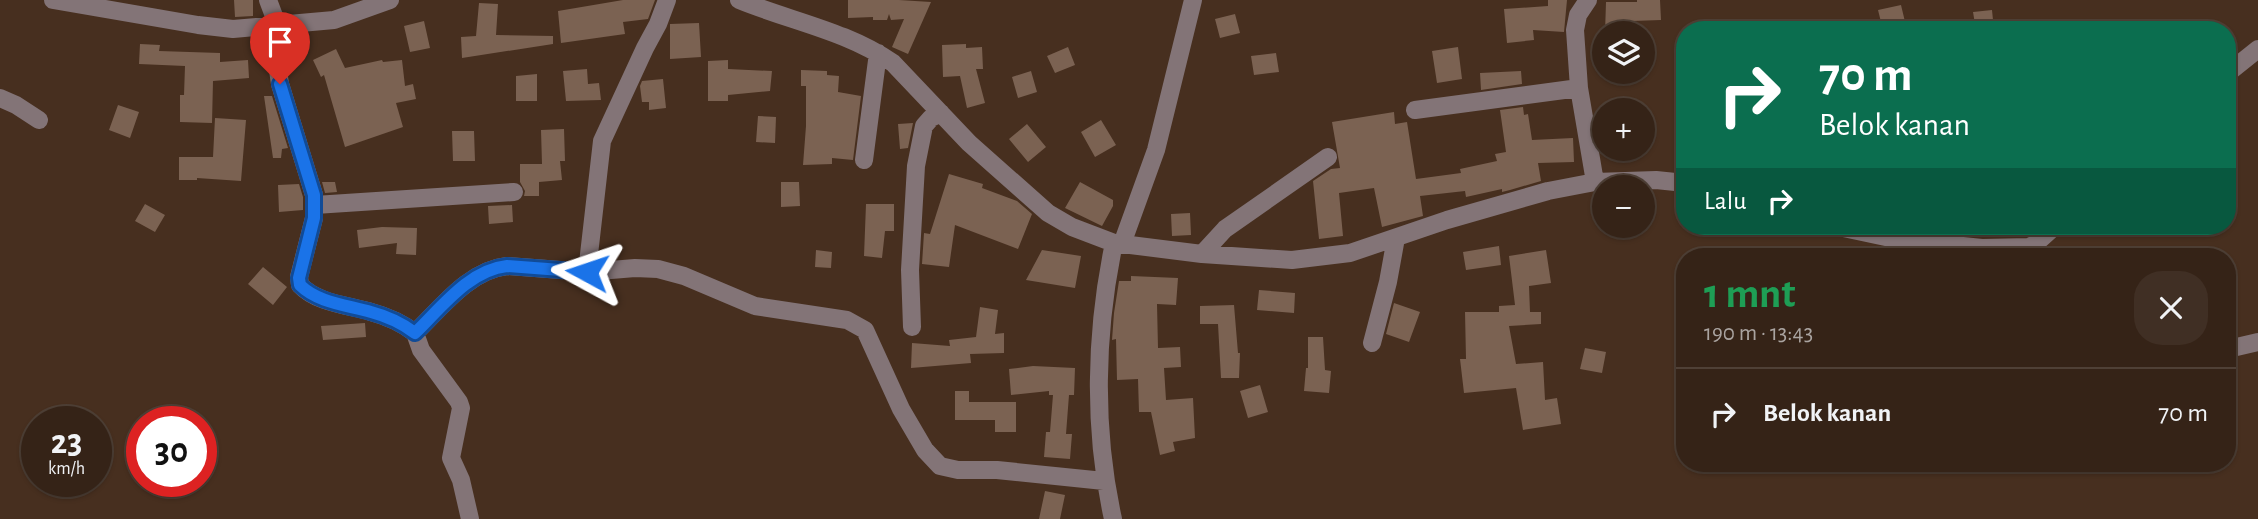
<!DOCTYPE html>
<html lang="id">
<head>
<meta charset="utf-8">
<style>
	:root { --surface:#352317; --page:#402f24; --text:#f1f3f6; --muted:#aaa4a1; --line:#4f4036 }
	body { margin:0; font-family:"Alegreya Sans",sans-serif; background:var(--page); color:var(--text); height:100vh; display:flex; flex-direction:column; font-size:26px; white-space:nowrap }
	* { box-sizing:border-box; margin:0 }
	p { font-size:23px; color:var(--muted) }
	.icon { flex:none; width:38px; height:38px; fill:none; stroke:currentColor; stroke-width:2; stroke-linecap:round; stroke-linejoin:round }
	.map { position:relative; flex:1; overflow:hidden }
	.panel { position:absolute; left:1676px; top:248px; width:560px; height:224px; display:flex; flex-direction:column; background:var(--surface); border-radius:28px; box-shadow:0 2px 5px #0004,0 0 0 2px var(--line) }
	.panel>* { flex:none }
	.top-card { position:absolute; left:1676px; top:21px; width:560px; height:214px; border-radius:28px; box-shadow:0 2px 5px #0004,0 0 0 2px var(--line); background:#0b6e4f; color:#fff; overflow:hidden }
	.buttons { position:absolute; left:1592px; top:21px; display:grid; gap:14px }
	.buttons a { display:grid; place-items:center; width:63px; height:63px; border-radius:50%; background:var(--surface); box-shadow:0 2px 5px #0004,0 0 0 2px var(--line); font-size:35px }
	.speed { position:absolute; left:21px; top:406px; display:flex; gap:14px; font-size:35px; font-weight:700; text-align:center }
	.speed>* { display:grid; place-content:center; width:91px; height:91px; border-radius:50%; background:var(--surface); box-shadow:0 2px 5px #0004,0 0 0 2px var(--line); line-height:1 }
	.speed small { font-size:18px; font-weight:400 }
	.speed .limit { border:10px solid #d22; background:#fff; color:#111 }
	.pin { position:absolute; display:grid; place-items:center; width:60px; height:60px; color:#fff; margin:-72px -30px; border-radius:50% 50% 50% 0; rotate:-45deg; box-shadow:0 0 7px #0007 }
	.pin .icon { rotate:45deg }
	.me { position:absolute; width:77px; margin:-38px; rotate:275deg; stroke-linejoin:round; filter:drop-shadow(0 0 5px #0008) }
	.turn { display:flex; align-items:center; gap:24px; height:147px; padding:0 28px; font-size:32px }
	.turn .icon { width:91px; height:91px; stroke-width:2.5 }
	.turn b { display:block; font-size:49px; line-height:60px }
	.then { display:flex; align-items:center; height:66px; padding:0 28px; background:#0003; gap:14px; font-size:26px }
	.round { display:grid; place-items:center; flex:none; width:74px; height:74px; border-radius:28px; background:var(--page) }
	.summary { display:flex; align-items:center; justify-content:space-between; height:119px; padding:0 28px }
	h1 { font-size:42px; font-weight:700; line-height:52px; color:#1e9e55 }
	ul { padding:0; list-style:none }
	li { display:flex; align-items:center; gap:21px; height:91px; padding:0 28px; border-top:2px solid var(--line) }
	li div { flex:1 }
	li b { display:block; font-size:26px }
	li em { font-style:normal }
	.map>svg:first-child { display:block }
	.building { fill:#7b6252 }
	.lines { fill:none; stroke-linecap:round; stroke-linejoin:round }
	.minor { stroke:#837477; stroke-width:18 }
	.route-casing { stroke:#114b97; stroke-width:18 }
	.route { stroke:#1a73e8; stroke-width:12 }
</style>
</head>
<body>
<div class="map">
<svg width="2258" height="519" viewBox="0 0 2258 519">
	<rect width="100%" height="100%" fill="#472f1f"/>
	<path class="building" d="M234,0H253V16L235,17Z
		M623,0H655L648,19L623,22L625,34L561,43L558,11Z
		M848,0H899L931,2L908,54L892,47L904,19L891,20L889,14L887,20H873V17L848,18Z
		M1548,0H1567L1564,32L1533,30L1534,40L1507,43L1504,9L1548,6Z
		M1637,0H1660L1661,20L1632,21L1626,22V33H1605L1606,2H1637Z
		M479,3L498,4L496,35L553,36V44L462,58L461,37L476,36Z
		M1901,5L1907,30H1883L1878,10Z
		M1992,10L1994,30H1976L1973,12Z
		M1235,14L1240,33L1220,38L1215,19Z
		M424,21L430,48L410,52L404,26Z
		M699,23L701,57L670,59V24Z
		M140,44L160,45L159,51L220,53V62L248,60L249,78L213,81L212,123L180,122V95H184L185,66L139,64Z
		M966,44V48L982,47L983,69H976L985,103L967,108L960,76L943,77L942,45Z
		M1068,47L1075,65L1055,73L1047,56Z
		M1458,47L1462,79L1437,83L1432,51Z
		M336,49L345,68L382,60L383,62L402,60L405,86L413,84L416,99L396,103L403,127L345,147L324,75L321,77L313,60Z
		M1276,53L1279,72L1254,75L1251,56Z
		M728,60V69L772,71L770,91L728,95V101H708V61Z
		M587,69L588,84L599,83L601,100L566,101L563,71Z
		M801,70L827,71V75L839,76L838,92L861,96L853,160L832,158V164L803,165L806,126V86H801Z
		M1031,71L1037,92L1018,98L1012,77Z
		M1521,71L1522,84L1481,90L1480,73Z
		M537,74V101H516V76Z
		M663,79L666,108L649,110V102H642L640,86L642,81Z
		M264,96H272L288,148L282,149L281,158H273Z
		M118,105L139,112L130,138L109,130Z
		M1523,107L1524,115L1528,114L1532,140L1573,138L1574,162L1538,163L1541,181L1510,190L1502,192V189L1466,197L1465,191L1420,196L1423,216L1382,227L1374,188L1339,193L1343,236L1319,239L1313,181L1331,169L1340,168L1332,122L1394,112L1395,124L1407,122L1416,179L1461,173L1460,169L1497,161L1495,154L1506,152L1500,110Z
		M758,116L776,117L775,143L756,142Z
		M215,118L246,120L241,181L197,178V180H179V157H213Z
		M1101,120L1116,145L1095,157L1081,132Z
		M913,123L908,148L900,149L898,124Z
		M1027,124L1046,147L1028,162L1009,139Z
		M564,129L565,161H560L562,180L539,182V196H524L525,191L520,182V164H542L541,130Z
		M452,131H474L475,161H453Z
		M949,174L983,184L982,188L1017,201L1032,214L1018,249L955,225L949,267L922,264L924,233L930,234Z
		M322,182H335L337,192L325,193Z
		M781,182H799L800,206L781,207Z
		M1080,182L1113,200V206L1102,226L1065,208Z
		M299,184L303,197V210L279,212L278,185Z
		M145,204L165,215L155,232L135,221Z
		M866,204H894V231H885L882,258L864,256Z
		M512,205L513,222L489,224L488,206Z
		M1190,213L1191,235L1172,236L1171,214Z
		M382,227L417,228L416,255L396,254L397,243L359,248L357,230Z
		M1499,246L1501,265L1466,270L1463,252Z
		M816,250L832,252L831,268L815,267Z
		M1042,250L1081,256L1075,288L1026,280Z
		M1546,250L1551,283L1529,286L1530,312H1541V324L1509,326L1516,364L1543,362L1545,400L1557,398L1561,424L1523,430L1516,388L1464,393L1460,359H1466L1465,312H1499V306L1515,305L1509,256Z
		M263,267L287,287L273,305L248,284Z
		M1131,276L1178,278L1176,305L1157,304L1158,348L1180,347L1181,367L1164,368L1166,400L1193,398L1195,438L1173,442L1175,451L1160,455L1151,412H1139L1138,379L1117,380L1116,339L1112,340L1114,313L1119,281H1131Z
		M1259,290L1295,293L1294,313L1257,310Z
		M1394,303L1420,312L1409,342L1386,334Z
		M1234,305L1238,353H1240L1239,378H1221L1218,324H1200V306Z
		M980,307L998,310L995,334L1004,333V353L970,354L971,363L911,368L912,343L950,346L949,340L976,337Z
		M365,323L366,337L323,340L321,326Z
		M1308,337H1323L1325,370L1331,371L1329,393L1304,391L1306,368H1308Z
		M1585,348L1606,352L1602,373L1580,369Z
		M1033,366L1075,368L1074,395H1069L1066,434H1072L1070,459L1044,457L1046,432H1050L1053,395H1049V391L1011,395L1009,369Z
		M1260,385L1268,412L1248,418L1240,391Z
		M955,391H969V402H1016V432H995V420H955Z
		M1045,491L1065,495L1060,519H1039Z"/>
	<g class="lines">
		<path class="minor" d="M53,0L198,25L233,29L334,20L390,0
			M268,0L277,24L276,56L280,84L314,195V218L299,277L300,285C317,303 347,305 371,312C386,316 402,323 415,333C441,308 469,270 507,266L587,272L635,268L658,269L684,276L755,306L847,320L865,330L901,409L925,450L940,466L958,470H997L1104,481
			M739,0C790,21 847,31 893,63L969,143L1048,213L1072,227L1114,243L1202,254L1292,260L1350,253L1447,220L1548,191L1595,182L1656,180L1685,183
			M1588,0L1578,15L1575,30L1579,88L1595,182
			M2228,73L2258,49
			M0,98L16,105L39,120
			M1415,110L1579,88
			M864,160L878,53
			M315,205L514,192
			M1834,226L1895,239L1982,248L2029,247L2035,244L2055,226
			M1122,244L1156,150L1193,0
			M1202,254L1225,229L1328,157
			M587,272L602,141L645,48L658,24L667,0
			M912,327L910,270L916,166L924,126L931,118L941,113
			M415,333L421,350L459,402L461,408L451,458L461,480L470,519
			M1372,343L1388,282L1396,238
			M2228,349L2258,342
			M1113,519C1093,429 1095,333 1114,243"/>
	</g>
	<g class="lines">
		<g class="route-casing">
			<path id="route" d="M280,84L314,195V218L299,278L300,285C318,303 347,305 371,312C386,316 402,323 415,333C441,308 469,270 507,266L587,272"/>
		</g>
		<use href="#route" class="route"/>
	</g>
</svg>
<div class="buttons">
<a><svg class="icon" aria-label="layers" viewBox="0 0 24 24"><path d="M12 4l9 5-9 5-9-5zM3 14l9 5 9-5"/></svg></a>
<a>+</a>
<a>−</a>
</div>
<div class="speed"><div>23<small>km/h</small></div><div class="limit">30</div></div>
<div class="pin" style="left:280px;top:84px;background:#d93025"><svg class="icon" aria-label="arrive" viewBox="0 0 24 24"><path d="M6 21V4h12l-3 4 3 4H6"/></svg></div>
<svg class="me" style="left:587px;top:272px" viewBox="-20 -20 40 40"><path d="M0-17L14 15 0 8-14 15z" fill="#1a73e8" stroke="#fff" stroke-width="4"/></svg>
<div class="top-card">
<div class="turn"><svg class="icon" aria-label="right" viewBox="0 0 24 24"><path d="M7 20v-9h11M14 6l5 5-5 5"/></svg><div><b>70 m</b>Belok kanan</div></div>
<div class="then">Lalu<svg class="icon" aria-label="right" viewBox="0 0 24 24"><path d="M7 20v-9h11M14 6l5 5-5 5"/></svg></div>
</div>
<section class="panel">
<div class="summary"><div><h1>1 mnt</h1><p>190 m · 13:43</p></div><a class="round"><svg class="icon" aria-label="close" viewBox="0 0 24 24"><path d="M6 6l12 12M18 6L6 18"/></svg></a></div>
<ul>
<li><svg class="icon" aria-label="right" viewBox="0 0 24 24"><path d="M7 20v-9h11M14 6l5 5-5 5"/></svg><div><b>Belok kanan</b></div><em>70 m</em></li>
</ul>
</section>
</div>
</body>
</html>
